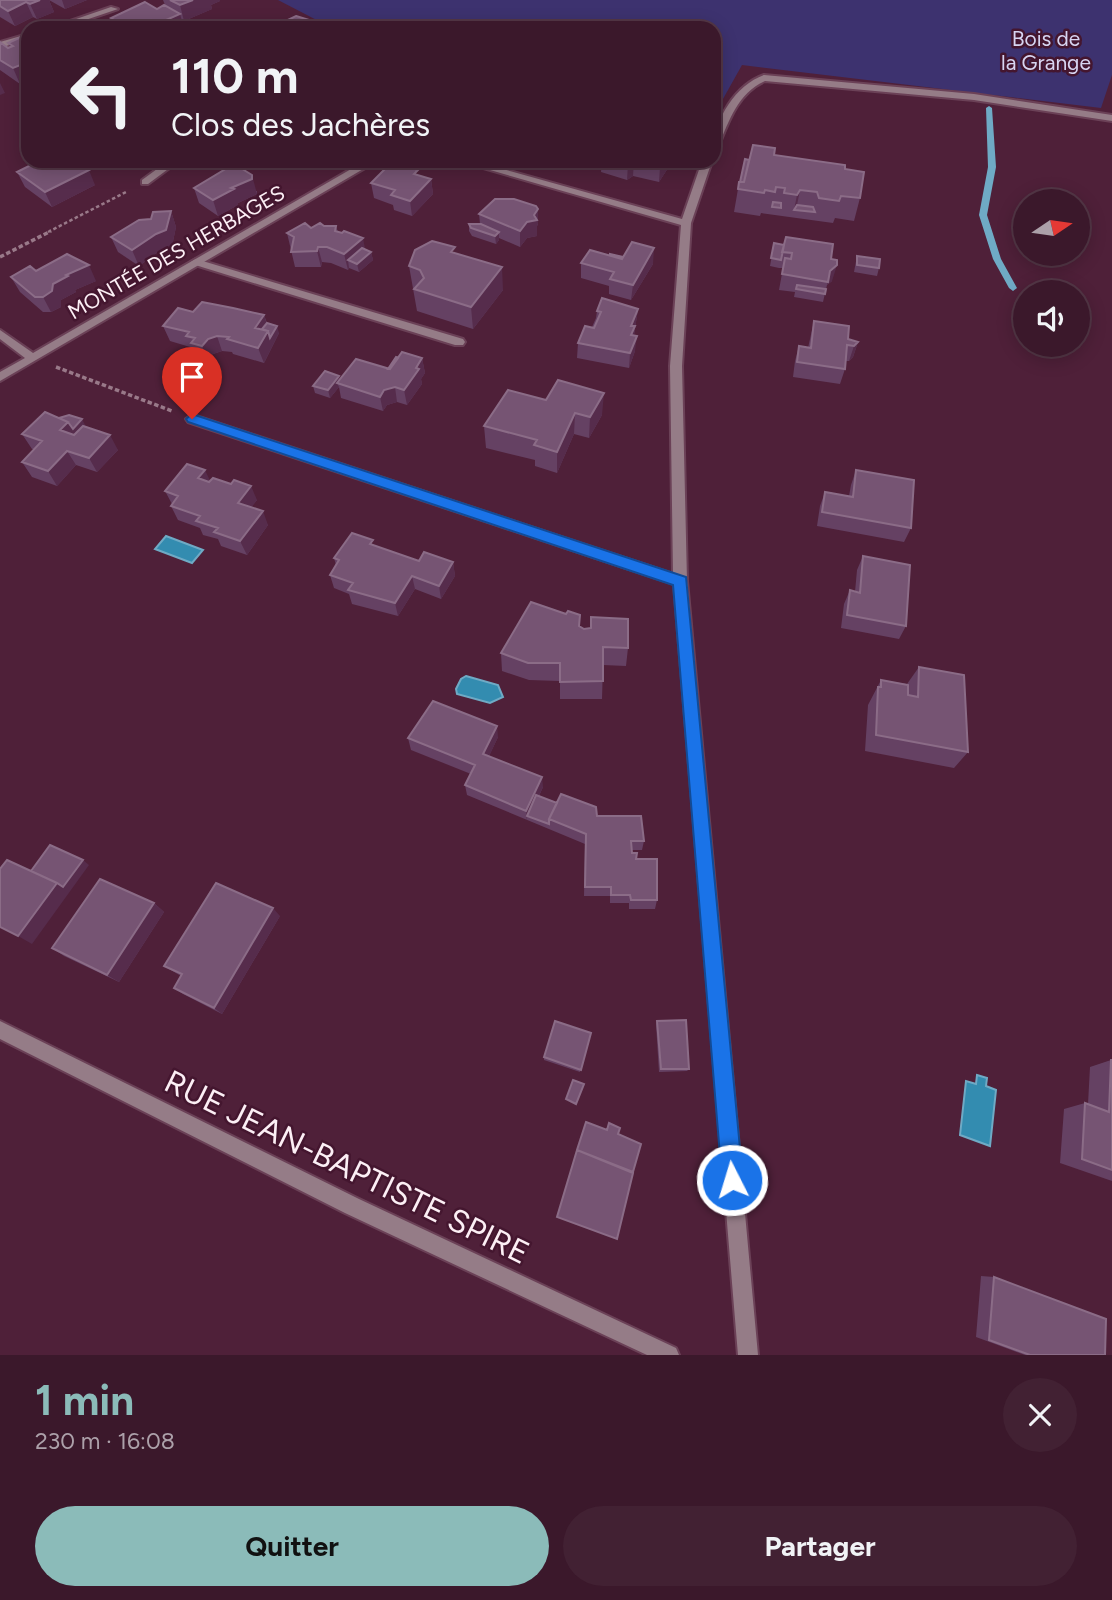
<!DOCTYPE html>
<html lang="fr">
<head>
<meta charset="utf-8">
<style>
	:root { --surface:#3b182b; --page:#422133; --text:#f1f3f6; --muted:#aca0a9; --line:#543747; --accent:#8bbbb9 }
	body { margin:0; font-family:Figtree,sans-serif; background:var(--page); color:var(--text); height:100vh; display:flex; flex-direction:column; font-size:26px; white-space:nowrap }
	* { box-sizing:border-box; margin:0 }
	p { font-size:23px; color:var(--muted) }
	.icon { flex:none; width:38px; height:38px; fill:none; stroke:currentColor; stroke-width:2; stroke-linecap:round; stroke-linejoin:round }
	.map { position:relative; height:1355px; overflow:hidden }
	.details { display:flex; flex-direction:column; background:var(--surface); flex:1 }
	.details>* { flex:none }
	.top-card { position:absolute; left:21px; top:21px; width:700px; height:147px; border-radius:21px; box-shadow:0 4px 18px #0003,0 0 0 2px var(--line); background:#3b182b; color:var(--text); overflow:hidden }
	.needle { width:46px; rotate:77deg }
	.tools { position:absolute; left:1013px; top:189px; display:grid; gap:14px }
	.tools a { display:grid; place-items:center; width:77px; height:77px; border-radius:50%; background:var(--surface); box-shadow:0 4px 18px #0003,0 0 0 2px var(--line); font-size:35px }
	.pin { position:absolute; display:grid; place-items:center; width:60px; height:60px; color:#fff; margin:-72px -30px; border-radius:50% 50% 50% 0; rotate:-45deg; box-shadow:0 0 7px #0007 }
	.pin .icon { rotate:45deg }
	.me { position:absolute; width:77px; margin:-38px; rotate:355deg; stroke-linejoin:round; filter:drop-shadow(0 0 5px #0008) }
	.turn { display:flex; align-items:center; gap:24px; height:147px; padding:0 35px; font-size:32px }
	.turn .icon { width:91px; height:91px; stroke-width:2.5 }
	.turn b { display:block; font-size:49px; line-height:60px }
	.round { display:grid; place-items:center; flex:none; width:74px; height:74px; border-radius:37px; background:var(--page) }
	.summary { display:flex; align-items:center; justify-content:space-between; height:119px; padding:0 35px }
	h1 { font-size:42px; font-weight:700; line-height:52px; color:var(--accent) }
	.action { display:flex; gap:14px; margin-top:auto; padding:14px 35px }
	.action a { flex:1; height:80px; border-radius:42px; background:var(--accent); color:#111; font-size:28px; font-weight:700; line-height:80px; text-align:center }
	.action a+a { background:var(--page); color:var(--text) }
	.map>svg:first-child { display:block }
	.green { fill:#3d326f }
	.water { fill:#338cb0; stroke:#6faac5; stroke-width:2 }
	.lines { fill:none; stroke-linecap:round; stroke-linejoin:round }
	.stream { fill:#6faac5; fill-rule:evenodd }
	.service-casing { stroke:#6b4157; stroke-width:4 }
	.minor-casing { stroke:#6b4157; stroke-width:4 }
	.path-far1 { stroke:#997989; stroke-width:2.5; stroke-dasharray:3.5 2.5; stroke-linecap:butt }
	.path { stroke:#997989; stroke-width:3.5; stroke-dasharray:4.5 2.5; stroke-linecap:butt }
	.service { fill:#957c87; fill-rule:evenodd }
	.minor { fill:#957c87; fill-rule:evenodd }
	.wall { fill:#654163 }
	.shaded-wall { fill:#562c4c }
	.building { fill:#765473; stroke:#8b6c87; stroke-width:2 }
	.route { fill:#1a73e8; stroke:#114b97; stroke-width:2 }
	.labels { text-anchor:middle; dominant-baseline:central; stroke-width:5; stroke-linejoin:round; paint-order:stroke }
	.far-park-label { font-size:21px; fill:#d7d5f2; stroke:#44162f }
	.far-street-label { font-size:21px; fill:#fceff5; stroke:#44162f }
	.near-street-label { font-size:32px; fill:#fceff5; stroke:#44162f }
</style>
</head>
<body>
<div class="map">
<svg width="1112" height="1355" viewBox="0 0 1112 1355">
	<rect width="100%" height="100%" fill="#4f2039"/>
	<path class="green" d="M278,0H1112V75L1101,108L742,65L714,115V28H332Z"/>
	<path class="water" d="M166,536L203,550L192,563L155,549Z
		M466,676L498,685L503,697L490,703L457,694L456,689L461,679Z
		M977,1075L987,1078L986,1086L996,1090L990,1146L960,1135L966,1081L976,1084Z"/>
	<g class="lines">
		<path class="stream" d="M989,106L992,108L996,167L987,215L1001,259L1017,288L1013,291L1009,288L993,259L979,215L988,167L986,108Z"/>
		<g class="service-casing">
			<path id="service" d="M196,259L463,339L465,342L463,345H455L192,264L191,262Z"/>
		</g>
		<g class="minor-casing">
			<path id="minor" d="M111,7L118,9L62,28H50Z
				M28,34V39L0,48V42Z
				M764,75L974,94L1112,115V121L974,100L765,81C739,92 729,120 719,145L714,148C714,119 736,85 764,75Z
				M168,161H179L148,184H142V180Z
				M365,161H377L0,381V372L25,358L0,339V330L33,353Z
				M459,161H474L682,219L702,161H712L691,223L682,366L687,581L758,1355H738L674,584L188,422L186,419L192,415L196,416L673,574L670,366L681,225Z
				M0,1021L359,1199L676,1348L679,1355H647L345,1213L0,1039Z"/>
		</g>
		<path class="path-far1" d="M48,232L128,191"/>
		<path class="path" d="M0,257L51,231
			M56,367L172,411"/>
		<use href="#service" class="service"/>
		<use href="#minor" class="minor"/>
	</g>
	<path class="wall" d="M0,0H87L65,9L49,0L54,12L37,19L33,17L15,26L0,17Z
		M163,0H220V1L211,5L212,9L184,21L181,19L184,28H115L111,18L157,9L165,5Z
		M28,34V80L20,84L0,70V42L8,48L10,47L8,43Z
		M774,155L845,169L860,198L854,221L835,218L833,223L761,213L760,216L734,212L738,189L749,160Z
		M602,161H670V165L659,182L633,176L627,180L601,172Z
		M17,172L95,185L52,207L25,187Z
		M418,175L431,179L433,194L412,216L394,210L393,205L374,198L371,183Z
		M194,188L257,191V194L238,203V205L218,216L199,203Z
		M538,209V224L537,226V236L527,238L520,247L499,238V240L496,244L472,236L469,231V224H480L479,214Z
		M171,211L176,227L172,246L162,249L139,266L118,252L111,237Z
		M324,226H336L338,232L365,249L371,252L373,260L359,272L349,268L348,270L331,263L322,262L321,267H295L287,233Z
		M774,243L831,259L832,281L827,285L823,302L794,297L795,292L779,290L783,268H779V267V268L770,266Z
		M456,253L503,290L473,329L417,311L409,266Z
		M610,255L653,264L631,300L609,294V286L581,278V263Z
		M857,256L879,268L877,276L854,272Z
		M36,271L96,281L75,290L76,292L61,300V307L51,312H43L20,292L11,277Z
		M638,309L634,335L635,351L629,368L577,358L578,343L592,327L596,318L597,311Z
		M193,312L264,315L267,323L279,333L264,363L233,354L232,352L222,351L213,354L208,361L197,358L194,352L192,351L190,347L170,341L163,326Z
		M814,321L848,339L858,342L853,357L849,361H846L845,369L840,384L793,377L795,361L799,346L808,348Z
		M422,358L425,373L421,379L422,384L407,405L397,402L387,405L383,411L341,398L339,387L330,398L315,393L313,386L388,369Z
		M508,390L602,415L589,438L574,434L557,473L535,466V460L486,448L484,426Z
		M86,427L118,450L97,472L76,465L57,486L32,477L22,462L34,449H32L22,434Z
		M856,470L911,528L904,542L817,526L820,506L825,492L849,496L851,485Z
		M210,481L257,500L251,507L268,525L247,555L221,546L218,539L203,535L200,528L178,520L171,506L172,504L165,491Z
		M374,546L419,561L453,562L455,576L441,599L415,589L398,616L352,604L349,594L334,588L330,575L336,565L334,558Z
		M863,556L906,626L899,639L841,628L844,604L850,590L855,592L857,570Z
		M579,626L628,648L626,666L603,665L602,699H560V681L529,680L502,671L501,653Z
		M919,667L968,752L954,768L865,751L868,705L881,680L907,684Z
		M498,737L489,756L543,787L539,796L597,816L644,841L642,850H632V853L636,859L657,900L655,909H629V903H610V896H584L585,844L467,795L465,785L471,774L411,750L408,738Z
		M154,903L164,912L119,982L64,956L52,948Z
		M280,916L222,1014L183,994L174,988L181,976L164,966Z
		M657,1021L689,1069L687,1071L659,1072L656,1024Z
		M591,1033L580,1072L544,1060V1057Z
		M1111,1060H1112V1181L1060,1163L1064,1109L1085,1103L1088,1104L1090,1067Z
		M981,1276L994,1277L1105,1355H1025L976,1337Z"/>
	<path class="shaded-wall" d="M40,0H49L54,12L37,19L30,4Z
		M62,0H87L65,9Z
		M193,0H220V1L211,5L212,9L184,21L180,5Z
		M26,2L33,17L15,26L8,11Z
		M180,14L184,28H159L157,24Z
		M151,20L154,28H134Z
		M28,62V80L20,84L13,68Z
		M0,83L5,93L0,95Z
		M634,161L633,176L627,180L628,164Z
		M664,161H670V165L659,182L660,167Z
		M89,170L95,185L52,207L45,192Z
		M252,175L257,194L238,203V205L218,216L213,200L231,188Z
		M431,179L433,194L412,216L410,201Z
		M800,190L796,210H794L797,195Z
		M538,209V224L537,226V236L527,238L520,247V231Z
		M171,211L176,227L172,246L162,249L139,266L132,250Z
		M499,232V240L496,244L495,236Z
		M363,238L366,254L348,260L349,268L348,270L344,254Z
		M318,247L322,262L321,267L317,251Z
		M654,248L653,264L631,300L633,285Z
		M371,252L373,260L359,272L357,264Z
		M89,265L96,281L75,290L76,292L61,300V307L51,312L43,297L53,284L66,275Z
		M837,265L832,281L827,285L830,271Z
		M502,267L503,290L473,329L471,307Z
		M638,309L633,342L630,350L631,326Z
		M264,315L269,331L277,326L279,333L264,363L258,348L255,328Z
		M217,336L222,351L213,354L208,361L202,346L208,339Z
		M637,336L635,351L629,368L630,353Z
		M858,342L853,357L849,361L854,346Z
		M422,358L425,373L421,379L422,384L407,405L404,390L416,368Z
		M339,376L341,384L337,383L339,387L330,398L328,390Z
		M395,387L397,402L387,405L383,411L380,397L384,390Z
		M604,393L602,415L589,438L590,417Z
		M575,413L574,434L557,473V452Z
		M82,419L86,427L69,445L60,430L68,422Z
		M110,435L118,450L97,472L89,458Z
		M67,451L76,465L57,486L48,471Z
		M205,470L212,485L198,478Z
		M251,486L257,500L244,517L238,503Z
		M263,511L268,525L247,555L240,541Z
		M453,562L455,576L441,599L439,586Z
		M412,576L415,589L398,616L395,603Z
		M497,726L498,737L485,765L483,754Z
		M542,777L543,787L529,816H527V821L526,811Z
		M83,860L89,865L32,944L18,936L57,883Z
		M154,903L164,912L119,982L107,975Z
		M273,908L280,916L222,1014L214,1008Z"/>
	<path class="building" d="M0,0H40L30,4L26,2L8,11L0,6Z
		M170,0H193L180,5Z
		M145,2L157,9L164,5L180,14L157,24L151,20L134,28H129L111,18Z
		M296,16L316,22L313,24L320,26L317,28H271Z
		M71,22H80L89,27L95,25L100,28H57Z
		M28,34V62L13,68L0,60V42L8,48L13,46L8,43Z
		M753,145L775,148L774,155L845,165V169L864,172L860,198L841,196L839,201L819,198L817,192L800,190L797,195L784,193L785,188L776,187L775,192L765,190L764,193L738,189L739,182H744Z
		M745,159L749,160L744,182H740Z
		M39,161H76L89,170L45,192L17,172Z
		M617,161H634L628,164Z
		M637,161H664L660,167Z
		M392,162L418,170L414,174L431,179L410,201L391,195L395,190L371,183Z
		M234,164L252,175V179L231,188L234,189L213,200L194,188Z
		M495,199H514L536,206L538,209L534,215L537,220L527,222L520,231L479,214Z
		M773,202L781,203V208L772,207Z
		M797,205L813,207L815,212L794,210Z
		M171,211L166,230L156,234L132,250L111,237L139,220L151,219L153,212Z
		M305,223L311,228L320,223L324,226H336L335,231L342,233L344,231L363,238L344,254L327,247H318L317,251L291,252L294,237L287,233Z
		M469,224H481L499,232L495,236L471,228Z
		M786,237L833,244L831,259L837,260V265L830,271L828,282L782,274L785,258L791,259L792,253L782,252Z
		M432,241L455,247L451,252L502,267L471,307L414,289L424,278L420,270L409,266L415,250Z
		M632,242L654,248L633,285L610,279L614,272L581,263L590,250L622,259Z
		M774,243L784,245L781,260L771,258Z
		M362,248L371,252L357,264L348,260Z
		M67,254L89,265L66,275L68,276L53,284L52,291L43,297H35L11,277L30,266L36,271Z
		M610,254L623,257L622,259L610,255Z
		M857,256L880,259L879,268L857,265Z
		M797,285L826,289L825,294L796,289Z
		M602,298L638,309L631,326H635L631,335L637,336L630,353L578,343L585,326L594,328L601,312L597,311Z
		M202,302L233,308L264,315L255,328L268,331L258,348L227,339L229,337L217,336L208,339L202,346L191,343L195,338L186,336L189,332L163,326L178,308L193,312Z
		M814,321L849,326L848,339L858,342L854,346L847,345L845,369L797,362L799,346L811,348Z
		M267,323L277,326L270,338L268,331L262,329Z
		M402,352L422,358L416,368L419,369L404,390L395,387L384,390L380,397L337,383L356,359L390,369Z
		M396,357L398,358L390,369H388Z
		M325,371L339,376L328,390L313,386Z
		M558,380L604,393L590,417L575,413L557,452L534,445L537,440L484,426L508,390L546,400Z
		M45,412L68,422L60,430L74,435L83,426L110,435L89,458L67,451L48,471L22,462L42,441L22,434Z
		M69,415L82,419L73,429L68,422L59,418Z
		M187,464L205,470L198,478L209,482L213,478L231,484L234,480L251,486L238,503L263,511L240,541L214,532L218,528L196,521L200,516L171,506L178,496L165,491Z
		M856,470L914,480L911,528L822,512L825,492L853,497Z
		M352,533L373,540L370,544L419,561L424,552L453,562L439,586L412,576L395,603L348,590L353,583L330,575L339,560L334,558Z
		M863,556L910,565L906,626L847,615L850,590L860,593Z
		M531,602L566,614L568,611L580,615L579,626L584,629L591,628V617L628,619V648L603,647V681L560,682V663H528L501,653Z
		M919,667L964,675L968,752L876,735L878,687H881V680L908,685V695L918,697Z
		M433,701L497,726L483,754L542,777L526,811L465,785L475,765L408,738Z
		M561,794L596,807L597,816H641L644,841H631L632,853H637L636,859H657V900H631L630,895H611V887H585L586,834L549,819Z
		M536,795L557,803L549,819V824L527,816Z
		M50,845L83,860L63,887L57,883L31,871Z
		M7,860L57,883L18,936L0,927V869Z
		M100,879L154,903L107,975L52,948Z
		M216,883L273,908L214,1008L174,988L182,974L164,966Z
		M686,1020L689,1069H661L657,1021Z
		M555,1021L591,1033L581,1070L544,1057Z
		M1111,1060H1112V1170L1082,1159L1085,1103L1109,1112Z
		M573,1080L584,1084L576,1104L566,1099Z
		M586,1122L607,1130L609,1123L620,1128L618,1134L641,1144L633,1172L577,1150Z
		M577,1150L633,1173L617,1239L557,1217Z
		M994,1277L1106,1319L1105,1355H1030L989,1340Z"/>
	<path class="route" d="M192,414L686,577L743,1180L740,1187L732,1190L725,1187L722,1180L673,585L188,422L186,419Z"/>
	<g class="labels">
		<g class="far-park-label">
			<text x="1046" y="38">Bois de<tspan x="1046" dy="24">la Grange</tspan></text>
		</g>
		<g class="far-street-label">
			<text transform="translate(176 252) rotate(-30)">MONTÉE DES HERBAGES</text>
		</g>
		<g class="near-street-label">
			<text transform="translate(347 1167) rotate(26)">RUE JEAN-BAPTISTE SPIRE</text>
		</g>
	</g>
</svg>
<div class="tools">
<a><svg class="needle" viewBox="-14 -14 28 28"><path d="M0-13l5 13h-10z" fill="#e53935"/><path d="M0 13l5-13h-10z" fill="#aca0a9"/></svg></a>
<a><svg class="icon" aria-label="sound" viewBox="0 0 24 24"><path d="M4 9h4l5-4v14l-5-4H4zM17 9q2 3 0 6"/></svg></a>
</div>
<div class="pin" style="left:192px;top:419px;background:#d93025"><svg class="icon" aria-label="arrive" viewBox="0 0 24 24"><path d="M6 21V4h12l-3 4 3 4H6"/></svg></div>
<svg class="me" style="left:732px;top:1180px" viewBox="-20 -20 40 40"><circle r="17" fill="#1a73e8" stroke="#fff" stroke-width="3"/><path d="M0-11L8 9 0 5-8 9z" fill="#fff"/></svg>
<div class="top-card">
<div class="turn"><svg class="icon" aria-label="left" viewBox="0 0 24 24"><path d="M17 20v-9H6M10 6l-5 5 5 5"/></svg><div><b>110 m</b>Clos des Jachères</div></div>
</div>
</div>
<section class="details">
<div class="summary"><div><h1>1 min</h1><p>230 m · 16:08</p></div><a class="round"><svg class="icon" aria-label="close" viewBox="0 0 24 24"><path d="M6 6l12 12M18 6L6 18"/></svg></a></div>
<div class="action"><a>Quitter</a><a>Partager</a></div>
</section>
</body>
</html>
